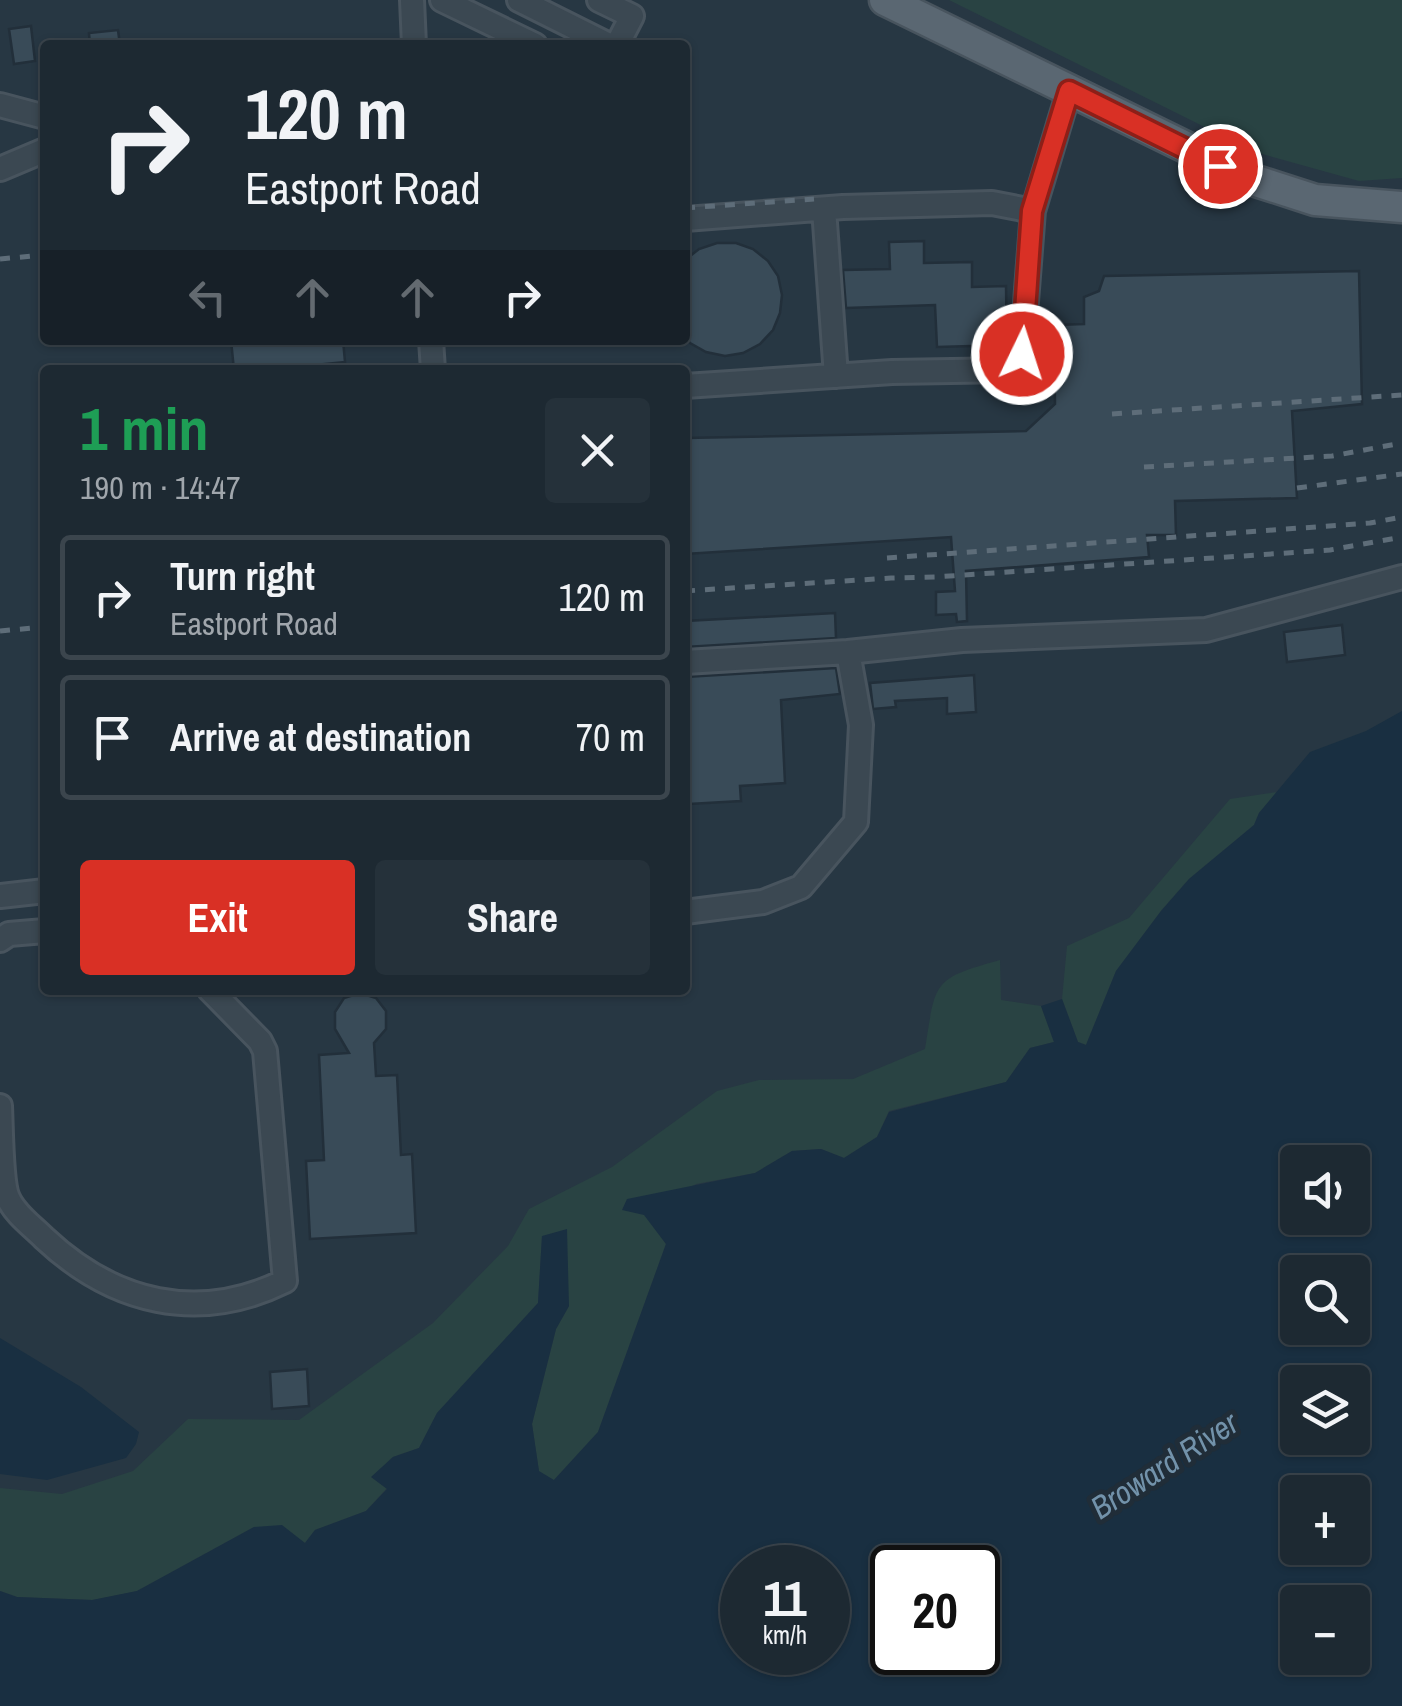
<!DOCTYPE html>
<html lang="en">
<head>
<meta charset="utf-8">
<style>
	:root { --surface:#1d2932; --page:#25313a; --text:#f1f3f6; --muted:#a0a6ac; --line:#3b454d; --accent:#d93025 }
	body { margin:0; font-family:"Archivo Narrow",sans-serif; background:var(--page); color:var(--text); height:100vh; display:flex; flex-direction:column; font-size:38px; white-space:nowrap }
	* { box-sizing:border-box; margin:0 }
	p { font-size:32px; color:var(--muted) }
	.icon { flex:none; width:55px; height:55px; fill:none; stroke:currentColor; stroke-width:2; stroke-linecap:round; stroke-linejoin:round }
	.map { position:relative; flex:1; overflow:hidden }
	.sheet { position:absolute; left:40px; top:365px; width:650px; height:630px; display:flex; flex-direction:column; background:var(--surface); border-radius:10px; box-shadow:0 2px 8px #0004,0 0 0 2px var(--line) }
	.sheet>* { flex:none }
	.hud { position:absolute; left:40px; top:40px; width:650px; height:305px; border-radius:10px; box-shadow:0 2px 8px #0004,0 0 0 2px var(--line); background:#1d2932; color:var(--text); overflow:hidden }
	.controls { position:absolute; left:1280px; top:1145px; display:grid; gap:20px }
	.controls a { display:grid; place-items:center; width:90px; height:90px; border-radius:10px; background:var(--surface); box-shadow:0 2px 8px #0004,0 0 0 2px var(--line); font-size:50px }
	.speed { position:absolute; left:720px; top:1545px; display:flex; gap:20px; font-size:50px; font-weight:700; text-align:center }
	.speed>* { display:grid; place-content:center; width:130px; height:130px; border-radius:50%; background:var(--surface); box-shadow:0 2px 8px #0004,0 0 0 2px var(--line); line-height:1 }
	.speed small { font-size:25px; font-weight:400 }
	.speed .limit { border:5px solid #111; border-radius:15px; background:#fff; color:#111 }
	.pin { position:absolute; display:grid; place-items:center; width:85px; height:85px; color:#fff; margin:-42px; border:5px solid #fff; border-radius:50%; box-shadow:0 2px 10px #0007 }
	.me { position:absolute; width:110px; margin:-55px; rotate:4deg; stroke-linejoin:round; filter:drop-shadow(0 0 8px #0008) }
	.turn { display:flex; align-items:center; gap:35px; height:210px; padding:0 40px; font-size:45px }
	.turn .icon { width:130px; height:130px; stroke-width:2.5 }
	.turn b { display:block; font-size:70px; line-height:85px }
	.lanes { display:flex; align-items:center; height:95px; padding:0 40px; background:#0003; justify-content:center; gap:50px; direction:ltr }
	.lanes .off { opacity:.35 }
	.round { display:grid; place-items:center; flex:none; width:105px; height:105px; border-radius:10px; background:var(--page) }
	.overview { display:flex; align-items:center; justify-content:space-between; height:170px; padding:0 40px }
	h1 { font-size:60px; font-weight:700; line-height:75px; color:#1e9e55 }
	.primary-button { display:flex; gap:20px; margin-top:auto; padding:20px 40px }
	.primary-button a { flex:1; height:115px; border-radius:10px; background:var(--accent); color:#fff; font-size:40px; font-weight:700; line-height:115px; text-align:center }
	.primary-button a+a { background:var(--page); color:var(--text) }
	ul { padding:0; list-style:none }
	li { display:flex; align-items:center; gap:30px; height:125px; margin:0 20px 15px; padding:0 20px; border:5px solid var(--line); border-radius:10px }
	li div { flex:1 }
	li b { display:block; font-size:38px }
	li em { font-style:normal }
	.map>svg:first-child { display:block }
	.green { fill:#294343 }
	.water { fill:#192f41; fill-rule:evenodd }
	.building { fill:#394b58; stroke:#222f3a; stroke-width:2.5 }
	.lines { fill:none; stroke-linecap:round; stroke-linejoin:round }
	.minor-casing { stroke:#48545e; stroke-width:28 }
	.major-casing { stroke:#48545e; stroke-width:35 }
	.minor { stroke:#3b4852; stroke-width:22 }
	.major { stroke:#5a6772; stroke-width:30 }
	.rail { stroke:#5e6d79; stroke-width:5; stroke-dasharray:10 10; stroke-linecap:butt }
	.route-casing { stroke:#8d1f18; stroke-width:25 }
	.route { stroke:#d93025; stroke-width:18 }
	.labels { text-anchor:middle; dominant-baseline:central; stroke-width:10; stroke-linejoin:round; paint-order:stroke }
	.water-label { font-size:32px; font-style:italic; fill:#7292aa; stroke:#202d38 }
</style>
</head>
<body>
<div class="map">
<svg width="1402" height="1706" viewBox="0 0 1402 1706">
	<rect width="100%" height="100%" fill="#273743"/>
	<path class="green" d="M949,0H1402V178L1359,181L1255,152Z
		M1277,792L1259,813L1254,825L1189,879L1161,911L1116,971L1086,1045L1078,1042L1062,999L1067,946L1129,918L1230,799Z
		M1000,960L1001,1000L1041,1006L1054,1042L1030,1048L1006,1082L889,1111L877,1137L844,1158L821,1149L792,1151L755,1173L696,1184L644,1214L666,1244L598,1432L553,1481L539,1472L532,1424L556,1329L569,1306L542,1236L538,1303L437,1413L419,1448L393,1457L372,1477L387,1488L366,1511L315,1530L305,1543L254,1527L137,1591L93,1600L17,1597L0,1591V1488L62,1494L133,1471L188,1419L299,1420L433,1323L508,1246L529,1209L612,1167L717,1091L759,1080L853,1079L925,1049C936,981 932,979 1000,960Z"/>
	<path class="water" d="M1402,711V1706H0V1591L17,1597L92,1600L137,1591L254,1527L282,1525L305,1543L315,1530L366,1511L387,1489L371,1477L393,1457L419,1448L437,1413L538,1303L542,1236L567,1229L569,1306L556,1329L532,1424L539,1471L554,1480L598,1432L666,1244L644,1215L622,1210L627,1199L755,1173L792,1151L821,1149L844,1158L877,1137L889,1112L1006,1082L1030,1048L1054,1042L1041,1006L1062,999L1078,1042L1086,1045L1116,971L1161,911L1189,879L1254,825L1259,813L1310,752L1366,731ZM1298,1162H1352V1218H1298ZM1298,1272H1352V1328H1298ZM1298,1382H1352V1438H1298ZM1298,1492H1352V1548H1298ZM742,1568H828V1652H742ZM892,1568H978V1652H892ZM1298,1602H1352V1658H1298Z
		M0,1338L81,1387L139,1432L136,1444L126,1458L47,1480L0,1474Z"/>
	<path class="building" d="M31,26L35,61L14,64L9,29Z
		M118,30L120,45H90L89,33Z
		M924,241V263L972,262V287L1006,286L1007,345L937,347L935,305L846,308L843,270L890,269L889,242Z
		M717,243H736L753,249L768,261L778,276L782,295L780,313L773,330L760,344L743,353L725,356L706,352L690,343L685,338V260L699,249Z
		M1359,271L1362,404L1292,411L1297,498L1175,501L1176,535H1147L1149,557L966,571L967,621L957,622L956,614L936,615V592L955,591L951,537L685,554V438L1026,431L1055,404L1054,325L1084,324V297L1099,291L1104,276Z
		M231,340H343L345,362L266,370H234Z
		M835,613L836,638L685,647V621Z
		M1342,625L1345,655L1287,662L1284,632Z
		M836,668L840,694L781,700L785,783L740,786L741,801L689,804L688,790H685V677Z
		M974,675L976,712L947,714V698L895,701L896,707L873,709L870,683Z
		M360,993L376,998L386,1011V1029L374,1043L376,1076L397,1075L401,1155L412,1154L416,1233L310,1239L306,1161L324,1160L319,1055L349,1053L335,1029V1012L344,998Z
		M307,1369L309,1406L272,1409L270,1372Z"/>
	<g class="lines">
		<g class="minor-casing">
			<path id="minor" d="M412,0L414,45
				M442,0L535,45
				M519,0L609,45
				M599,0L632,16L617,45
				M0,105L45,117
				M0,169L45,150
				M824,209L836,376
				M685,219L843,207L992,203L1033,211L1069,91
				M431,340L433,370
				M685,386L892,372L1011,370L1018,365L1022,354L1033,211
				M685,662L848,652
				M0,896L45,891
				M685,912L763,902L801,887L856,822L861,725L848,652L962,640L1206,630L1402,577
				M0,940L9,934L45,931
				M0,1106C1,1125 1,1184 8,1198C15,1214 32,1226 44,1238C113,1303 198,1324 285,1281L265,1051L260,1041L210,990"/>
		</g>
		<g class="major-casing">
			<path id="major" d="M885,0L1253,180L1315,200L1402,207"/>
		</g>
		<use href="#minor" class="minor"/>
		<use href="#major" class="major"/>
		<path class="rail" d="M685,208L814,199
			M0,259L45,255
			M1112,414L1402,395
			M1144,467L1332,456L1402,443
			M1297,488L1402,474
			M887,558L1370,523L1402,517
			M685,591L891,578L935,577L1330,550L1402,537
			M0,631L45,627"/>
	</g>
	<g class="lines">
		<g class="route-casing">
			<path id="route" d="M1022,354L1032,211L1069,91L1220,166"/>
		</g>
		<use href="#route" class="route"/>
	</g>
	<g class="labels">
		<g class="water-label">
			<text transform="translate(1164 1465) rotate(-33)">Broward River</text>
		</g>
	</g>
</svg>
<div class="controls">
<a><svg class="icon" aria-label="sound" viewBox="0 0 24 24"><path d="M4 9h4l5-4v14l-5-4H4zM17 9q2 3 0 6"/></svg></a>
<a><svg class="icon" aria-label="search" viewBox="0 0 24 24"><circle cx="10" cy="10" r="6"/><path d="M15 15l6 6"/></svg></a>
<a><svg class="icon" aria-label="layers" viewBox="0 0 24 24"><path d="M12 4l9 5-9 5-9-5zM3 14l9 5 9-5"/></svg></a>
<a>+</a>
<a>−</a>
</div>
<div class="speed"><div>11<small>km/h</small></div><div class="limit">20</div></div>
<div class="pin" style="left:1220px;top:166px;background:#d93025"><svg class="icon" aria-label="arrive" viewBox="0 0 24 24"><path d="M6 21V4h12l-3 4 3 4H6"/></svg></div>
<svg class="me" style="left:1022px;top:354px" viewBox="-20 -20 40 40"><circle r="17" fill="#d93025" stroke="#fff" stroke-width="3"/><path d="M0-11L8 9 0 5-8 9z" fill="#fff"/></svg>
<div class="hud">
<div class="turn"><svg class="icon" aria-label="right" viewBox="0 0 24 24"><path d="M7 20v-9h11M14 6l5 5-5 5"/></svg><div><b>120 m</b>Eastport Road</div></div>
<div class="lanes"><svg class="icon off" aria-label="left" viewBox="0 0 24 24"><path d="M17 20v-9H6M10 6l-5 5 5 5"/></svg><svg class="icon off" aria-label="ahead" viewBox="0 0 24 24"><path d="M12 20V5M6 11l6-6 6 6"/></svg><svg class="icon off" aria-label="ahead" viewBox="0 0 24 24"><path d="M12 20V5M6 11l6-6 6 6"/></svg><svg class="icon" aria-label="right" viewBox="0 0 24 24"><path d="M7 20v-9h11M14 6l5 5-5 5"/></svg></div>
</div>
<section class="sheet">
<div class="overview"><div><h1>1 min</h1><p>190 m · 14:47</p></div><a class="round"><svg class="icon" aria-label="close" viewBox="0 0 24 24"><path d="M6 6l12 12M18 6L6 18"/></svg></a></div>
<ul>
<li><svg class="icon" aria-label="right" viewBox="0 0 24 24"><path d="M7 20v-9h11M14 6l5 5-5 5"/></svg><div><b>Turn right</b><p>Eastport Road</p></div><em>120 m</em></li>
<li><svg class="icon" aria-label="arrive" viewBox="0 0 24 24"><path d="M6 21V4h12l-3 4 3 4H6"/></svg><div><b>Arrive at destination</b></div><em>70 m</em></li>
</ul>
<div class="primary-button"><a>Exit</a><a>Share</a></div>
</section>
</div>
</body>
</html>
